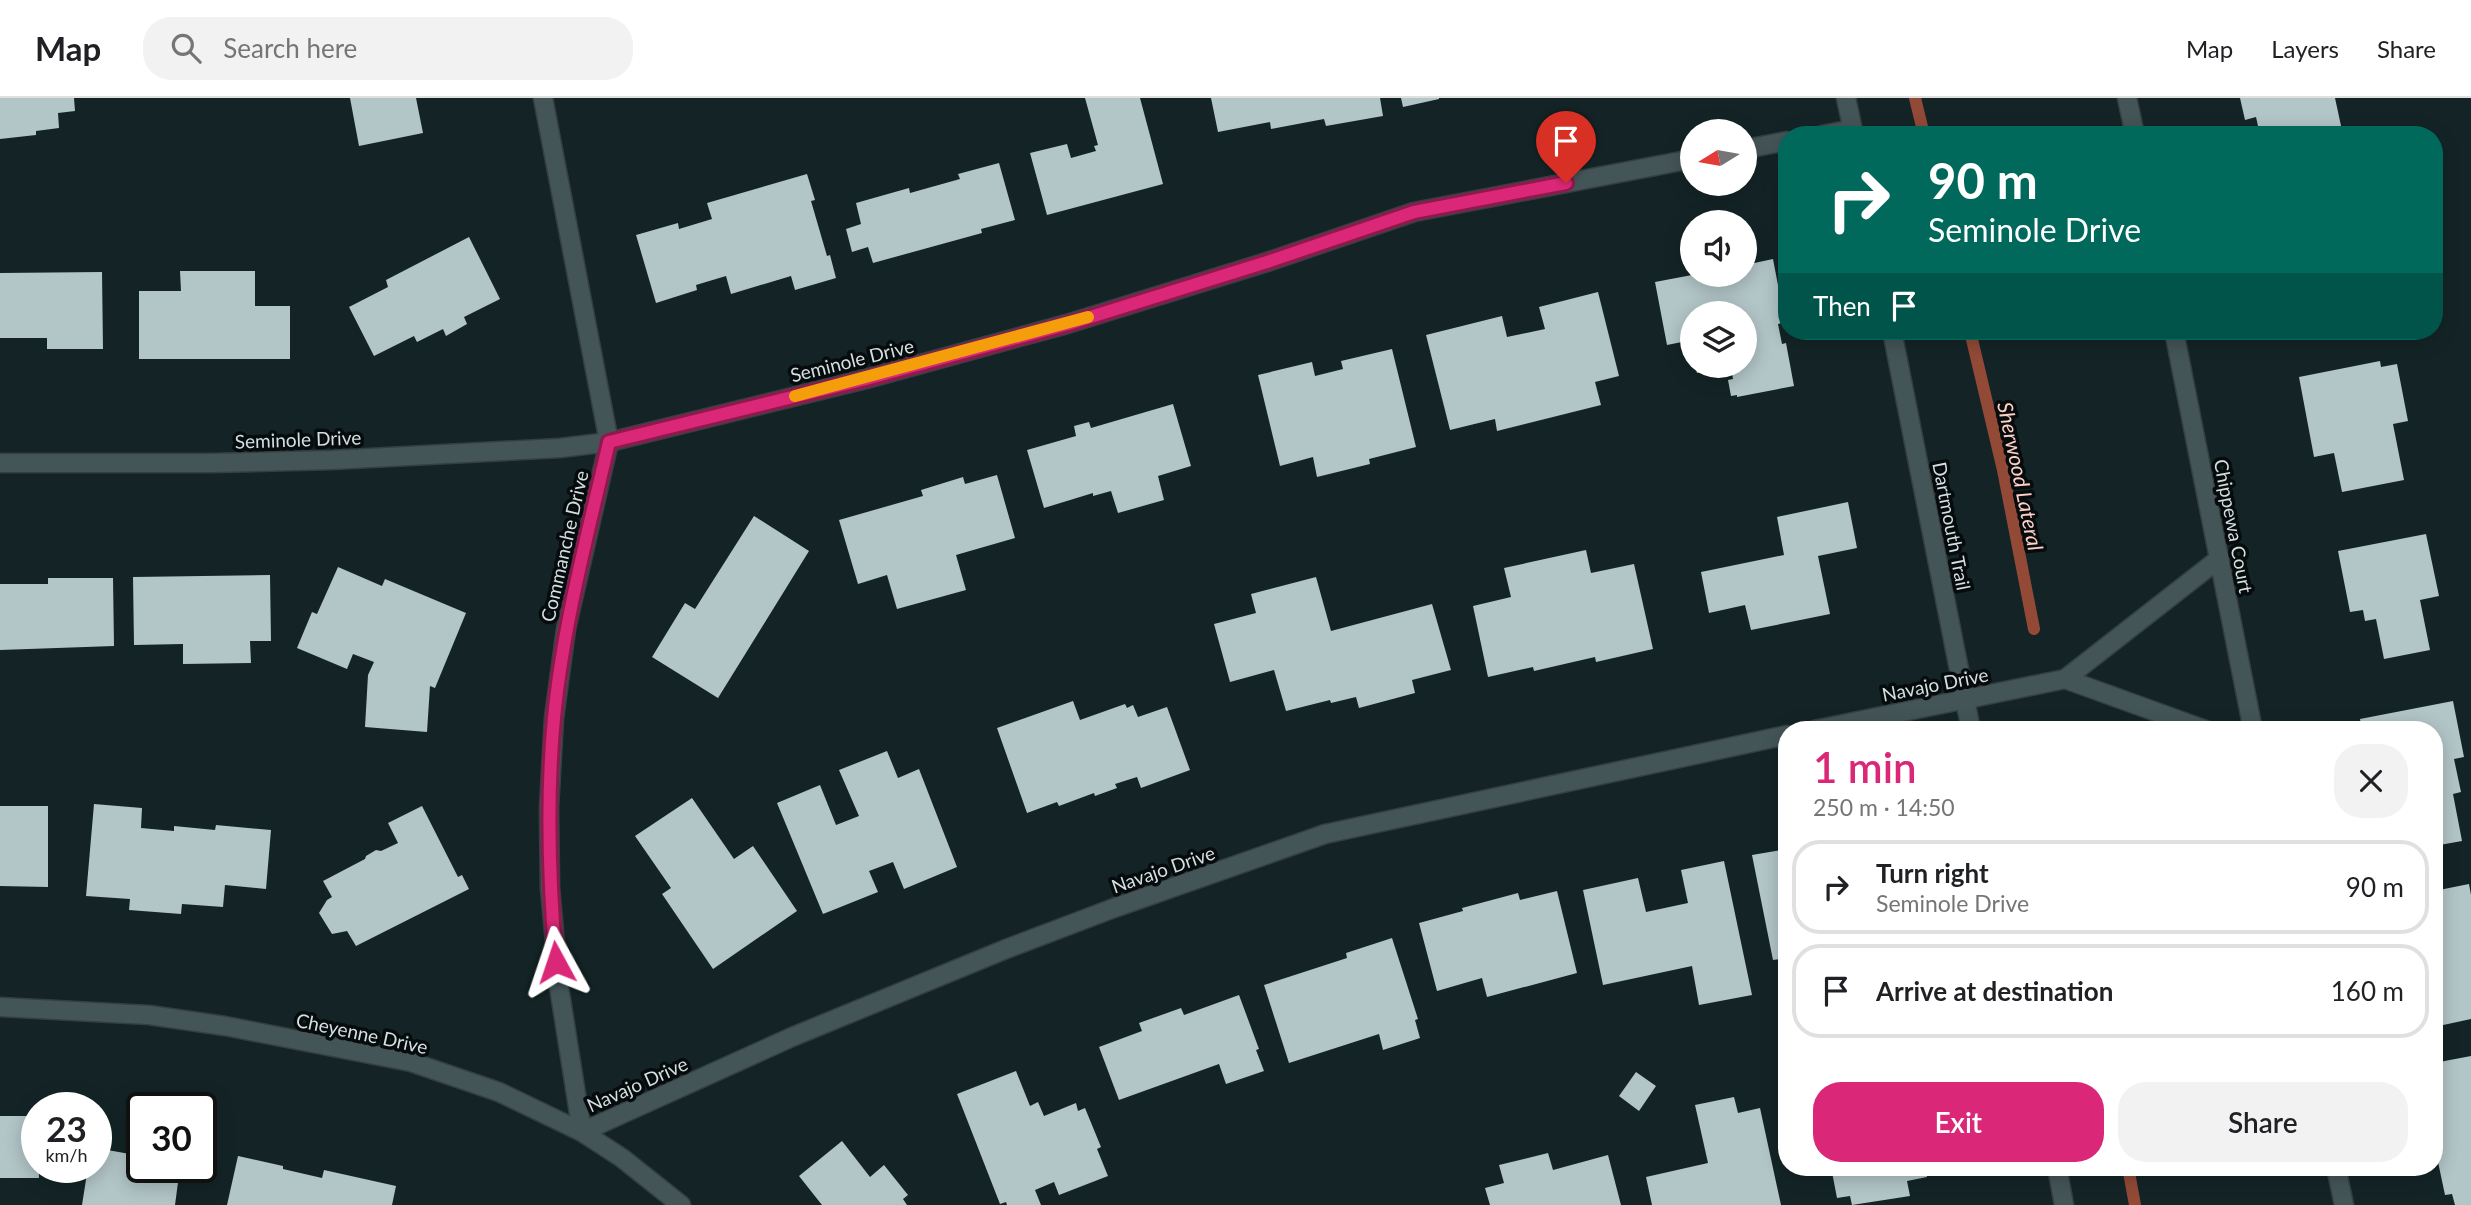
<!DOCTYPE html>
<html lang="en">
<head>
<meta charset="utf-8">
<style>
	:root { --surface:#fff; --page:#f2f2f2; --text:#202124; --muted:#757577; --line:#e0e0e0; --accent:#db2777 }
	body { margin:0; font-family:Lato,sans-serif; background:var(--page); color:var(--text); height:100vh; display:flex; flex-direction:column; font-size:26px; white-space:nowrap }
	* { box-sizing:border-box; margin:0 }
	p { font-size:23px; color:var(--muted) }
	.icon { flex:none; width:38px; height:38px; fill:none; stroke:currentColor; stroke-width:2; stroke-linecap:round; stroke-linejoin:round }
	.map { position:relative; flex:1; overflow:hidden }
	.panel { position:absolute; left:1778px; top:623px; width:665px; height:455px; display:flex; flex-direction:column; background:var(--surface); border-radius:28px; box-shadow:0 4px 18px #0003 }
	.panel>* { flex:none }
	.guide { position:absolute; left:1778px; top:28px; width:665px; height:214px; border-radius:28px; box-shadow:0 4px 18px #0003; background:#00695c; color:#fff; overflow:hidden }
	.needle { width:46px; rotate:259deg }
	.fabs { position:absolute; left:1680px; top:21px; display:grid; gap:14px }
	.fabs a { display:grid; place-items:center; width:77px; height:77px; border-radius:50%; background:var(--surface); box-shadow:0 4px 18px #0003; font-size:35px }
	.speed { position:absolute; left:21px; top:994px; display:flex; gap:14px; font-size:35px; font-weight:700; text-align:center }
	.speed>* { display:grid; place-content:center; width:91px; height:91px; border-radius:50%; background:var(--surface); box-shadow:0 4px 18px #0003; line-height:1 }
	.speed small { font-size:18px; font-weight:400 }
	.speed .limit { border:4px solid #111; border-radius:10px; background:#fff; color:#111 }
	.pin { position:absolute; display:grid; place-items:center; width:60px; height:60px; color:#fff; margin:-72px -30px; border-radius:50% 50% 50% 0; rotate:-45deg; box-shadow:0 0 7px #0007 }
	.pin .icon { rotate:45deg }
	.me { position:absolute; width:77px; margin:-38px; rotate:355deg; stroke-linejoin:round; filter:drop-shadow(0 0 5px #0008) }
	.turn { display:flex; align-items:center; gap:24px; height:147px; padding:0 35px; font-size:32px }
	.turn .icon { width:91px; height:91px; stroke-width:2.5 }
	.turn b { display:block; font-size:49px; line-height:60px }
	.then { display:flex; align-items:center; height:66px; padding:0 35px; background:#0003; gap:14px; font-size:26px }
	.round { display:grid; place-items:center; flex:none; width:74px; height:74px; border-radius:28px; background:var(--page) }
	.headline { display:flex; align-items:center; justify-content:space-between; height:119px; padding:0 35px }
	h1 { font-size:42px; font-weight:600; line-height:52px; color:var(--accent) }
	.cta { display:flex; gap:14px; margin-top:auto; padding:14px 35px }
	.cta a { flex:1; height:80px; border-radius:28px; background:var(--accent); color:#fff; font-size:28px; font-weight:600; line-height:80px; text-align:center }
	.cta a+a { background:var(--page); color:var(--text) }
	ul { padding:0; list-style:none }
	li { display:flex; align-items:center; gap:21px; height:94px; margin:0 14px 10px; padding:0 21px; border:4px solid var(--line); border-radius:28px }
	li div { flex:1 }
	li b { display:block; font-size:26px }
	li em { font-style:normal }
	header { display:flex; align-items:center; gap:42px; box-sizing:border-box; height:98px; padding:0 35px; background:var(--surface); border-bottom:2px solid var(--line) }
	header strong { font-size:33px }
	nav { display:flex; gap:38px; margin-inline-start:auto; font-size:24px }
	.search { width:490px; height:63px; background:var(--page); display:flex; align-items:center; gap:18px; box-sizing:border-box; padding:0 24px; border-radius:28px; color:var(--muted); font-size:26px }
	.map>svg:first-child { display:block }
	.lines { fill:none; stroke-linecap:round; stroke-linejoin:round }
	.stream { stroke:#924a37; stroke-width:12 }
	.building { fill:#b2c5c7 }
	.street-casing { stroke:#353f41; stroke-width:21 }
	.street { stroke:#445558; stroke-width:18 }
	.route-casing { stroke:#8e194d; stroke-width:18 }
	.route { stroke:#db2777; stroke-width:12 }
	.slow { stroke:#f59e0b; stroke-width:12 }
	.labels { text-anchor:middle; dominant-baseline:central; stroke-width:7; stroke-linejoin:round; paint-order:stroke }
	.street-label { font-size:19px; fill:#d5dfe0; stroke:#060c0d }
	.water-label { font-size:21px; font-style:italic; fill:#fdd1c5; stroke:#060c0d }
</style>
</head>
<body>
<header>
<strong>Map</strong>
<div class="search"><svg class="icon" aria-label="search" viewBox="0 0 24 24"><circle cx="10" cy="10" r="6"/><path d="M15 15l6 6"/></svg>Search here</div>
<nav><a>Map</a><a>Layers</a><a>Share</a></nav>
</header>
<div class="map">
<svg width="2471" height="1107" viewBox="0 0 2471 1107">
	<rect width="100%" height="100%" fill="#142426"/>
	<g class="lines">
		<path class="stream" d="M1915,0L1924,37
			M1970,233L2003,372L2034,531
			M2051,630L2052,632
			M2128,1069L2135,1107"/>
	</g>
	<path class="building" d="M0,0H74L75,13L58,15L59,30L36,33V37L0,41Z
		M350,0H416L423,35L359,48Z
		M1085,0H1140L1163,86L1047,117L1030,55L1067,46L1071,60L1096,53L1094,48L1098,47Z
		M1211,0H1380L1383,18L1326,28L1324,21L1271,31L1270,24L1218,34Z
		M1401,0H1439V1L1403,9Z
		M2240,0H2335L2343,37H2260L2256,19L2245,22Z
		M999,65L1015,122L981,131L982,135L873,165L868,149L852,154L846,131L861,126L856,105L909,90L910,95L960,81L958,76Z
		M807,76L815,102L811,103L827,158L830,157L836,180L795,192L791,178L731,196L726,178L696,187L697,192L656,205L636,137L678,125L679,131L712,121L707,105Z
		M469,139L500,201L464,219L467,226L446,238L443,231L417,244L414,238L374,258L349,209L388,189L386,182Z
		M1773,161L1785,224L1778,226L1782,246L1786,245L1794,288L1737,299V297L1731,298L1728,282L1733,281L1731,268H1745V215H1692V242L1667,247L1655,184L1692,177H1745V167Z
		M180,173H255V208H290V261H139V193H181Z
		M102,174L103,251H47V240H0V175Z
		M1598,194L1619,278L1595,284L1601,307L1497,333L1495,321L1450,332L1426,237L1502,218L1507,239L1545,231L1539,209Z
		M1392,251L1416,349L1369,361L1370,366L1317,379L1313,359L1280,368L1258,277L1312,264L1315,278L1343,271L1341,263Z
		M2380,263L2381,269L2397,266L2408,323L2393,326L2404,382L2342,394L2334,355L2314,359L2299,279Z
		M1695,268H1729V269L1697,275Z
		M1173,306L1191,368L1158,378L1164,402L1118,415L1111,393L1093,398V395L1044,410L1027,352L1076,338L1074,328L1089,324L1091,330Z
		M997,377L1015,440L956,457L966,492L897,511L887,477L858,486L839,422L923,398L921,392L963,379L965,386Z
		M1848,404L1857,450L1818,458L1830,516L1751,532L1745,507L1709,515L1701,474L1784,457L1777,419Z
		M754,418L809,453L718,600L652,559L685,505L695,511Z
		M2426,436L2439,498L2420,502L2430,552L2384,561L2376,521L2365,523L2363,512L2350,514L2338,453Z
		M1586,452L1591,475L1634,466L1653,551L1596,564L1595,559L1534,573L1533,569L1488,579L1473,508L1511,499L1504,470Z
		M338,469L382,488L385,481L466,515L435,590L430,588L427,634L365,629L368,577L374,564L353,556L347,571L297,550L312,514L317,516Z
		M270,477L271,543H250L251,565L183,566V546L134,547L133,479Z
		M1316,479L1331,533L1432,506L1451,572L1412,582L1415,595L1359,610L1356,599L1331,605L1330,602L1286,613L1274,572L1230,584L1214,526L1256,515L1251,496Z
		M48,480H113L114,548L0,552V486H48Z
		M1073,603L1080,622L1125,606L1127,610L1133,607L1138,619L1167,609L1190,672L1141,690L1137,679L1115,686L1117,690L1095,698L1094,695L1059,708L1057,704L1027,715L997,630Z
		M2453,603L2464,659L2454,661L2461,694L2453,696L2462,743L2434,748V632H2362L2360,621Z
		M887,653L898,680L919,671L957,769L904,791L893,764L869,773L878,794L823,816L777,705L820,687L836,727L859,718L839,672Z
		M692,700L734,761L753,748L797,813L713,871L662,796L671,790L635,738Z
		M94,706L142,710L141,730L174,733V728L215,732L216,727L271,732L266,791L225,787L223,809L182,806L181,816L129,812L130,801L86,798Z
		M0,708H48V789L0,788Z
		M422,708L458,779L462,777L469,791L356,848L347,833L332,836L319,815L327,802L332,799L323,783L365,761L366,758L376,752L381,753L398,745L388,725Z
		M1787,751V860L1773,862L1752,757Z
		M1724,763L1752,897L1699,907L1692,868L1603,887L1583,792L1638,780L1646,814L1688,805L1681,772Z
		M2469,786L2471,797V921L2434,929V793Z
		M1557,793L1577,875L1487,899L1482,880L1437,893L1419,825L1463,813L1462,810L1518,795L1520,802Z
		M1392,840L1418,921L1415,922L1420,940L1383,952L1379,936L1289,965L1264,887L1347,860L1346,855Z
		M1239,897L1259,951L1256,952L1264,973L1226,986L1219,966L1119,1002L1099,949L1142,933L1139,925L1181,910L1184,917Z
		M2471,958V1107H2455L2452,1096L2445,1097L2434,1045V965Z
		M1016,973L1030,1008L1038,1004L1044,1018L1076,1005L1078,1013L1085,1010L1101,1049L1097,1051L1108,1078L1059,1097L1054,1084L1035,1092L1041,1107H1007L1006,1104L1000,1106L957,996Z
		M1636,974L1656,988L1639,1013L1619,998Z
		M1734,999L1738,1015L1760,1010L1781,1107H1652L1646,1079L1708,1065L1695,1007Z
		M0,1018H37L39,1080H0Z
		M133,1035L142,1037V1069H180L175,1107H82L88,1069H96V1050L130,1056Z
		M842,1043L870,1079L884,1067L908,1097L903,1101L907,1107H822L799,1078Z
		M1548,1055L1553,1072L1608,1057L1621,1107H1490L1485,1090L1504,1085L1499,1067Z
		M238,1058L283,1068V1071L322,1080L324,1072L396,1088L392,1107H227Z
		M1831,1069H1936V1071L1926,1073L1927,1079L1907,1083L1910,1098L1852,1107L1850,1098L1837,1100Z"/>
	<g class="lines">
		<g class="street-casing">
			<path id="street" d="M543,0L609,344L566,531L554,620L549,710L550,790L559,889L582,1034L792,939L1006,851L1114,810L1325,736L1787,637
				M1846,0L1854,37
				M2127,0L2135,37
				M1822,37L1853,31
				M1745,51L1787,43
				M1892,233L1971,632
				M2174,233L2253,632
				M0,365H211L332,362L560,350L609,344L866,281L1067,226L1267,164L1414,114L1692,61
				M2065,581L2206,632
				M1814,632L2065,581L2220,460
				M0,909L149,917L225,928L411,964L499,994L582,1034L622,1060L681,1107
				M2057,1069L2064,1107
				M2336,1069L2344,1107"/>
		</g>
		<use href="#street" class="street"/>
	</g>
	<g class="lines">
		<g class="route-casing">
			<path id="route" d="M556,864C549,783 546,702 554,620C563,527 588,435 609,344L866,281L1068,226L1267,164L1414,114L1566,85"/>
		</g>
		<use href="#route" class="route"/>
		<path class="slow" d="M795,298L1088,219"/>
	</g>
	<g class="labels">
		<g class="street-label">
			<text transform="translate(852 262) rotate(-14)">Seminole Drive</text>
			<text transform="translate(298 341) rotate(-2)">Seminole Drive</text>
			<text transform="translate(1952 428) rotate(79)">Dartmouth Trail</text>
			<text transform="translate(2234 428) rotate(79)">Chippewa Court</text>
			<text transform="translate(564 448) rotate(-77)">Commanche Drive</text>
			<text transform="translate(1935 586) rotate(-11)">Navajo Drive</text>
			<text transform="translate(1163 771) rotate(-19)">Navajo Drive</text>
			<text transform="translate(362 935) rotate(12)">Cheyenne Drive</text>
			<text transform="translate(637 986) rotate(-24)">Navajo Drive</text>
		</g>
		<g class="water-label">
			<text transform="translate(2021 378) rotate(78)">Sherwood Lateral</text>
		</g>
	</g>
</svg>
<div class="fabs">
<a><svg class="needle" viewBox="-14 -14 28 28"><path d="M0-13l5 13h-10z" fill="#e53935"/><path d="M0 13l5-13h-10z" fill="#757577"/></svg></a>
<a><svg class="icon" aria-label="sound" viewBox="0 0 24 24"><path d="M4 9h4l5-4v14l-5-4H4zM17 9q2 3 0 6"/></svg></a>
<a><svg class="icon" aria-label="layers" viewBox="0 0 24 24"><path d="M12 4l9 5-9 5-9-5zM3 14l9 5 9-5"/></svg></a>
</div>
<div class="speed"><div>23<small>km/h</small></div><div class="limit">30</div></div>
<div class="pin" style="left:1566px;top:85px;background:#d93025"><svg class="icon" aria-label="arrive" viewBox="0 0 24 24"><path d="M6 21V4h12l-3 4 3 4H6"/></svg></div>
<svg class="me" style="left:556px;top:864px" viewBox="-20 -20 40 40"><path d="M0-17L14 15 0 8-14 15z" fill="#db2777" stroke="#fff" stroke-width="4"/></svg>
<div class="guide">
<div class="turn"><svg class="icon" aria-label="right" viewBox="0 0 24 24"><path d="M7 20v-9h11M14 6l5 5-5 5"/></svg><div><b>90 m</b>Seminole Drive</div></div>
<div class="then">Then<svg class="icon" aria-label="arrive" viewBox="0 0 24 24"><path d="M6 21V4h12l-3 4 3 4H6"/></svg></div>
</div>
<section class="panel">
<div class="headline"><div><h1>1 min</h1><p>250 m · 14:50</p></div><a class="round"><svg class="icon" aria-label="close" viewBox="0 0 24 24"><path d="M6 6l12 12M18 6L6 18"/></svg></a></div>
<ul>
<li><svg class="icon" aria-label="right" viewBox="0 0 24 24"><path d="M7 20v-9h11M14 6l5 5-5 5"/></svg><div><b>Turn right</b><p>Seminole Drive</p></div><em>90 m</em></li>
<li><svg class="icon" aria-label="arrive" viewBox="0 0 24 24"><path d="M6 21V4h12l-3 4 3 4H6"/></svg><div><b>Arrive at destination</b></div><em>160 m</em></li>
</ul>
<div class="cta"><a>Exit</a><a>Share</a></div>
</section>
</div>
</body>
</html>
